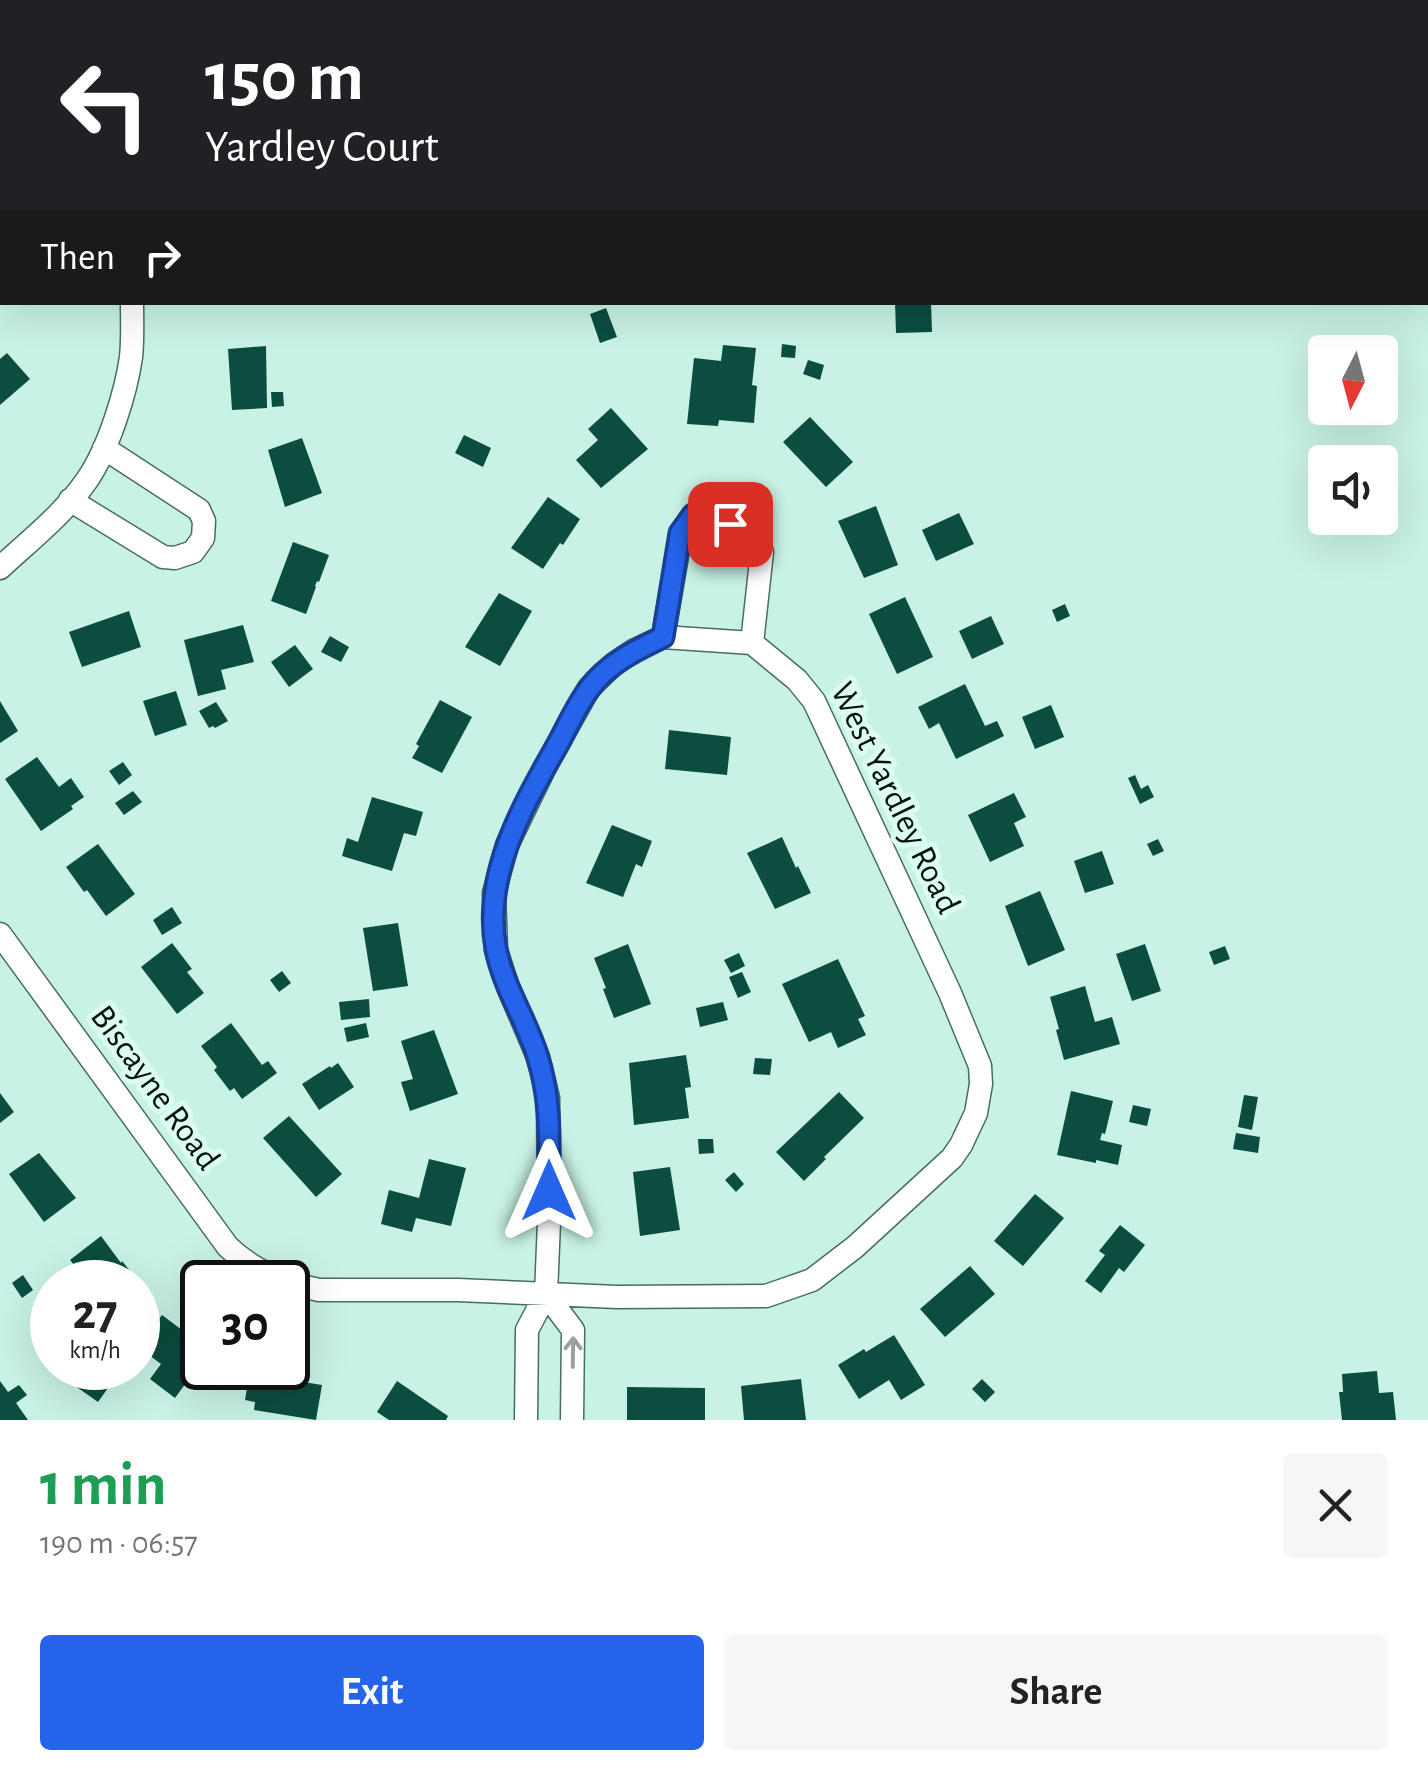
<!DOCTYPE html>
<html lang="en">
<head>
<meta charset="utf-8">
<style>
	:root { --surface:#fff; --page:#f6f6f6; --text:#222; --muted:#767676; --accent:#2563eb }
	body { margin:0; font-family:"Alegreya Sans",sans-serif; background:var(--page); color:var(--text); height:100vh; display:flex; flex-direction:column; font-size:38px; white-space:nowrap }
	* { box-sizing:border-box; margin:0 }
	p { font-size:32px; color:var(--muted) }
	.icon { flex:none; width:55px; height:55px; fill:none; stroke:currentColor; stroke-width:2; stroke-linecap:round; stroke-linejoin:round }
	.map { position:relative; height:1420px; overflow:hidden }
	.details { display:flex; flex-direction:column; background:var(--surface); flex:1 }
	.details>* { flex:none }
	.guide { position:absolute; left:0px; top:0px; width:1430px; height:305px; box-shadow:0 10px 40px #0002; background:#202124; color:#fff; overflow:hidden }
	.needle { width:65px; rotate:186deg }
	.controls { position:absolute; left:1308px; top:335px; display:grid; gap:20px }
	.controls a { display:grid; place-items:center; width:90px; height:90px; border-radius:10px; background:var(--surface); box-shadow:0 10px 40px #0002; font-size:50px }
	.speed { position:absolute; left:30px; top:1260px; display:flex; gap:20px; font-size:50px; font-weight:700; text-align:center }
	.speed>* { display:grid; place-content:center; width:130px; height:130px; border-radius:50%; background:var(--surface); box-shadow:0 10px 40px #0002; line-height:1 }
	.speed small { font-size:25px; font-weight:400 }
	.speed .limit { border:5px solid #111; border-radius:15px; background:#fff; color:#111 }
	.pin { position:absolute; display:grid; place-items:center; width:85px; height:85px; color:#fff; margin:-42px; border-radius:20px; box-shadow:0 5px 15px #0006 }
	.me { position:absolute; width:110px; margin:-55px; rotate:0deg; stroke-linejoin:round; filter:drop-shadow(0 0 8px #0008) }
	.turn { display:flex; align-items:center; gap:35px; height:210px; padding:0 40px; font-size:45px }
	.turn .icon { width:130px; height:130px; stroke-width:2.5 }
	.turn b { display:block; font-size:70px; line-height:85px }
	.then { display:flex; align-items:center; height:95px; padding:0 40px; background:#0003; gap:20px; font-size:38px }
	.round { display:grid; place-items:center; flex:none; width:105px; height:105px; border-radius:10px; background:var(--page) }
	.head { display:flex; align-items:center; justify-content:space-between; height:170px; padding:0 40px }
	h1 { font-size:60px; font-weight:700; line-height:75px; color:#1e9e55 }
	.button { display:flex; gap:20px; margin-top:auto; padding:20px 40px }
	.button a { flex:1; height:115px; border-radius:10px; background:var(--accent); color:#fff; font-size:40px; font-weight:700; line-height:115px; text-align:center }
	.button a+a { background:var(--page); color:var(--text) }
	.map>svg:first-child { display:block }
	.building { fill:#0b4d3f }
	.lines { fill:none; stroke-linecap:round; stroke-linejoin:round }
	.street-casing { stroke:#476d62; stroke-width:25 }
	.street { stroke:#fff; stroke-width:22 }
	.oneway { stroke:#9aa09e }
	.route-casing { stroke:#184099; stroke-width:25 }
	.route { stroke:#2563eb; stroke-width:18 }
	.labels { text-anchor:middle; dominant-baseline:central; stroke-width:10; stroke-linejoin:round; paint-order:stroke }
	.street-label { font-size:35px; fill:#03110d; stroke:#dbfdf2 }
</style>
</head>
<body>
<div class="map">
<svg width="1428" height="1420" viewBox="0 0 1428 1420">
	<rect width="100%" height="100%" fill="#c8f2e5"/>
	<path class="building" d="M895,302H931L932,332L896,333Z
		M606,308L617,337L600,343L590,314Z
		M782,344L796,346L795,358L781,357Z
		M723,345L756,348L752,385L757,386L754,423L719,420L718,426L687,424L694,358L721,361Z
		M266,346L267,408L232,410L228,349Z
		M7,353L30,379L0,405V359Z
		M808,360L824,365L820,380L803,374Z
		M271,392H283L284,406L272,407Z
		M611,408L648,449L601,488L576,460L598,440L588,429Z
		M810,417L853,462L826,487L783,442Z
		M464,435L491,448L483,467L455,453Z
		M302,438L322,493L285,507L268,450Z
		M548,497L580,519L563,545L560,543L543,569L511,548Z
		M876,506L898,565L864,578L838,521Z
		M959,513L974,544L936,561L922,530Z
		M293,542L329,555L319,582L317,581L315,586L316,587L306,614L271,601Z
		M499,593L532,611L500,666L465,647Z
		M905,597L933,657L897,674L869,614Z
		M1065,604L1070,616L1057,622L1052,610Z
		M129,611L141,647L82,667L69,632Z
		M991,616L1004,644L972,659L959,631Z
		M243,625L254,662L221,670L226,689L198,696L184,640Z
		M330,636L349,647L341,662L321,652Z
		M295,645L313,669L289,687L271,662Z
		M965,684L985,726L997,721L1004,736L956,759L939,723L929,729L918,707Z
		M176,691L187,725L155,736L143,701Z
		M440,700L472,717L442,773L412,758L419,746L416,744Z
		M0,701L18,731L0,743Z
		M216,702L228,721L215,728L213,726L209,728L199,711Z
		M1051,705L1064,737L1035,749L1022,717Z
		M669,730L731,737L727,775L665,769Z
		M37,757L59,787L71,778L84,797L71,806L73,809L41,831L5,779Z
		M123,762L132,775L119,785L109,771Z
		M1135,775L1141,789L1148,785L1154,797L1140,804L1128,778Z
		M133,791L142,802L124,815L115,803Z
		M1014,793L1026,817L1014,823L1024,846L990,862L968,815Z
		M372,797L423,812L416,836L404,833L392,871L342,856L347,838L358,842Z
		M612,825L652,841L642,867L636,864L623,897L586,883Z
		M782,837L796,868L798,866L811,893L775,909L747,853Z
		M1158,839L1164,851L1153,856L1147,844Z
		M98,844L135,894L106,916L87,890L84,892L66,867Z
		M1102,851L1114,884L1085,893L1074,861Z
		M1040,891L1065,950L1028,966L1005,906Z
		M172,907L182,923L162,935L153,920Z
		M398,923L408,986L373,991L363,928Z
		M172,943L192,969L187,972L204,993L177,1014L141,967Z
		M628,944L651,1004L614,1018L603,989L606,988L594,958Z
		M1145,944L1161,991L1132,1001L1116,954Z
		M1225,946L1230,959L1214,965L1209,952Z
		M739,953L745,966L731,973L724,960Z
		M838,959L865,1016L858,1019L866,1035L838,1048L831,1032L809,1042L782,984Z
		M282,971L291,983L279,992L270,980Z
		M742,972L751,992L738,998L729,977Z
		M1085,986L1095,1022L1112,1017L1120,1044L1064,1060L1056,1030L1059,1029L1050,997Z
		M369,999L370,1017L341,1020L339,1002Z
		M723,1002L728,1020L700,1027L696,1008Z
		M231,1023L262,1065L268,1061L277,1073L242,1099L234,1088L230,1091L214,1070L217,1067L201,1046Z
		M366,1023L369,1037L347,1042L344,1028Z
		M434,1030L458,1094L410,1111L401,1082L413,1079L401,1041Z
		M686,1055L691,1087L685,1088L689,1118L634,1125L629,1063Z
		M755,1058L772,1059L770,1075L753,1074Z
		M338,1063L354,1087L319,1110L302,1084L330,1066L331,1068Z
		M1071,1091L1113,1101L1105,1134L1102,1133L1100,1140L1122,1145L1118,1165L1096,1160V1163L1057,1155Z
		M839,1092L864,1118L824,1157L826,1159L804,1181L776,1152Z
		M0,1093L14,1112L0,1123Z
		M1244,1095L1258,1097L1252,1130L1238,1127Z
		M1133,1105L1151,1109L1147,1126L1129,1122Z
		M289,1116L342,1174L316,1197L263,1138Z
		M1236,1133L1260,1137L1258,1153L1233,1149Z
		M698,1139H713L714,1153L699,1154Z
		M39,1153L76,1198L44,1222L9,1174Z
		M429,1159L466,1168L451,1226L416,1218L412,1232L381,1224L389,1190L419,1198Z
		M670,1167L680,1230L640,1236L633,1172Z
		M734,1172L744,1184L736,1192L725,1180Z
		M1035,1194L1064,1218L1023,1266L994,1241Z
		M1120,1225L1145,1245L1124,1272L1119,1268L1101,1293L1085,1281L1105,1255L1099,1251Z
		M101,1236L121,1263L122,1261L139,1282H88L70,1260Z
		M970,1266L995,1294L945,1337L920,1309Z
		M23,1275L33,1290L22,1298L12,1283Z
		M162,1315L202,1345V1361L175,1398L150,1379L161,1364L138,1347Z
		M894,1335L925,1385L901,1400L889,1380L859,1399L838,1365L864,1349L866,1352Z
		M83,1368H110L118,1374L98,1402L71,1383Z
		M1377,1371L1379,1393L1393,1392L1396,1420H1342L1339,1392H1343L1342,1374Z
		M260,1375L322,1385L316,1420L254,1410L255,1402L245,1400L247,1388L257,1390Z
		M801,1379L806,1420H744L741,1386Z
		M982,1379L995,1392L985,1402L972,1389Z
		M0,1381L8,1392L19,1385L27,1395L16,1403L28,1420H0Z
		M397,1381L448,1416L446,1420H389L377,1412Z
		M627,1387L705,1388V1420H627Z"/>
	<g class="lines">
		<g class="street-casing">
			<path id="street" d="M76,0L77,2
				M688,0L690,2
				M1246,2L1253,0
				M70,500L163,557L175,558L193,552L203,538L204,521L199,510L104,448
				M0,568C29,541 64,514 87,480C108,450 126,393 131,357C133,339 132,320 132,302
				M663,637L681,533L693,515C723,516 744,528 762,552L752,643
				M0,934L228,1247C246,1264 264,1274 286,1282
				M288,1283L319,1290H458L617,1297L766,1296L812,1280L855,1247L952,1158L961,1145L976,1113L981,1084L980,1066L950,993L814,701L797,680L752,643L663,637L635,650L614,664L589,688L545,767L507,845L494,893L496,950L508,987L538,1057L548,1098L549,1222L546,1294L527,1330L526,1420
				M546,1294L573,1330L572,1420"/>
		</g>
		<use href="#street" class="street"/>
	</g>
	<defs><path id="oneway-shaft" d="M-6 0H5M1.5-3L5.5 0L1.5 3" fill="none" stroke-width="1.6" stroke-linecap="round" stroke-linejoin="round" transform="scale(2.5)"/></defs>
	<use class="oneway" href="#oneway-shaft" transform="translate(573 1352) rotate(-89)"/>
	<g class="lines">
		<g class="route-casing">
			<path id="route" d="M549,1191C549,1144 552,1100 537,1055C526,1019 503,986 496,949C482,874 524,804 559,742C568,725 577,705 589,689C607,664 636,650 663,637L680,533L693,515L711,516L730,524"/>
		</g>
		<use href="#route" class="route"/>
	</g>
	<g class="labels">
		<g class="street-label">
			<text transform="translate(895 798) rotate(64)">West Yardley Road</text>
			<text transform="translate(155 1088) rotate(54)">Biscayne Road</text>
		</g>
	</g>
</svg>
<div class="controls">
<a><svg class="needle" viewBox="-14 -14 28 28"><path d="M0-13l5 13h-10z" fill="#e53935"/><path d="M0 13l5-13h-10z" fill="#767676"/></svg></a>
<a><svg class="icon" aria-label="sound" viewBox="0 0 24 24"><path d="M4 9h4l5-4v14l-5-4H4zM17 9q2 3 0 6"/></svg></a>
</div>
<div class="speed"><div>27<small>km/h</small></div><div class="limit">30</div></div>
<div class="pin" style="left:730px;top:524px;background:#d93025"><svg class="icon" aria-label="arrive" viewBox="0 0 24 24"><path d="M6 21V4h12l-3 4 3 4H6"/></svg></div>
<svg class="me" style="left:549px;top:1191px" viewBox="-20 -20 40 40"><path d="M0-17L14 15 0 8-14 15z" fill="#2563eb" stroke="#fff" stroke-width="4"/></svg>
<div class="guide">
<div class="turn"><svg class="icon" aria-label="left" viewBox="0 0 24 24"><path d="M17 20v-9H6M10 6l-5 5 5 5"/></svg><div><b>150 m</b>Yardley Court</div></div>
<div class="then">Then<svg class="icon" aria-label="right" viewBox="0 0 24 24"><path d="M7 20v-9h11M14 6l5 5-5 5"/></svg></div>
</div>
</div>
<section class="details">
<div class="head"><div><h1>1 min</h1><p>190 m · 06:57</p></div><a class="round"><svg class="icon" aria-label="close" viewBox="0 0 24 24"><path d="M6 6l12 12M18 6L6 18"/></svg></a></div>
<div class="button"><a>Exit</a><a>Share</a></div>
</section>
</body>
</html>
